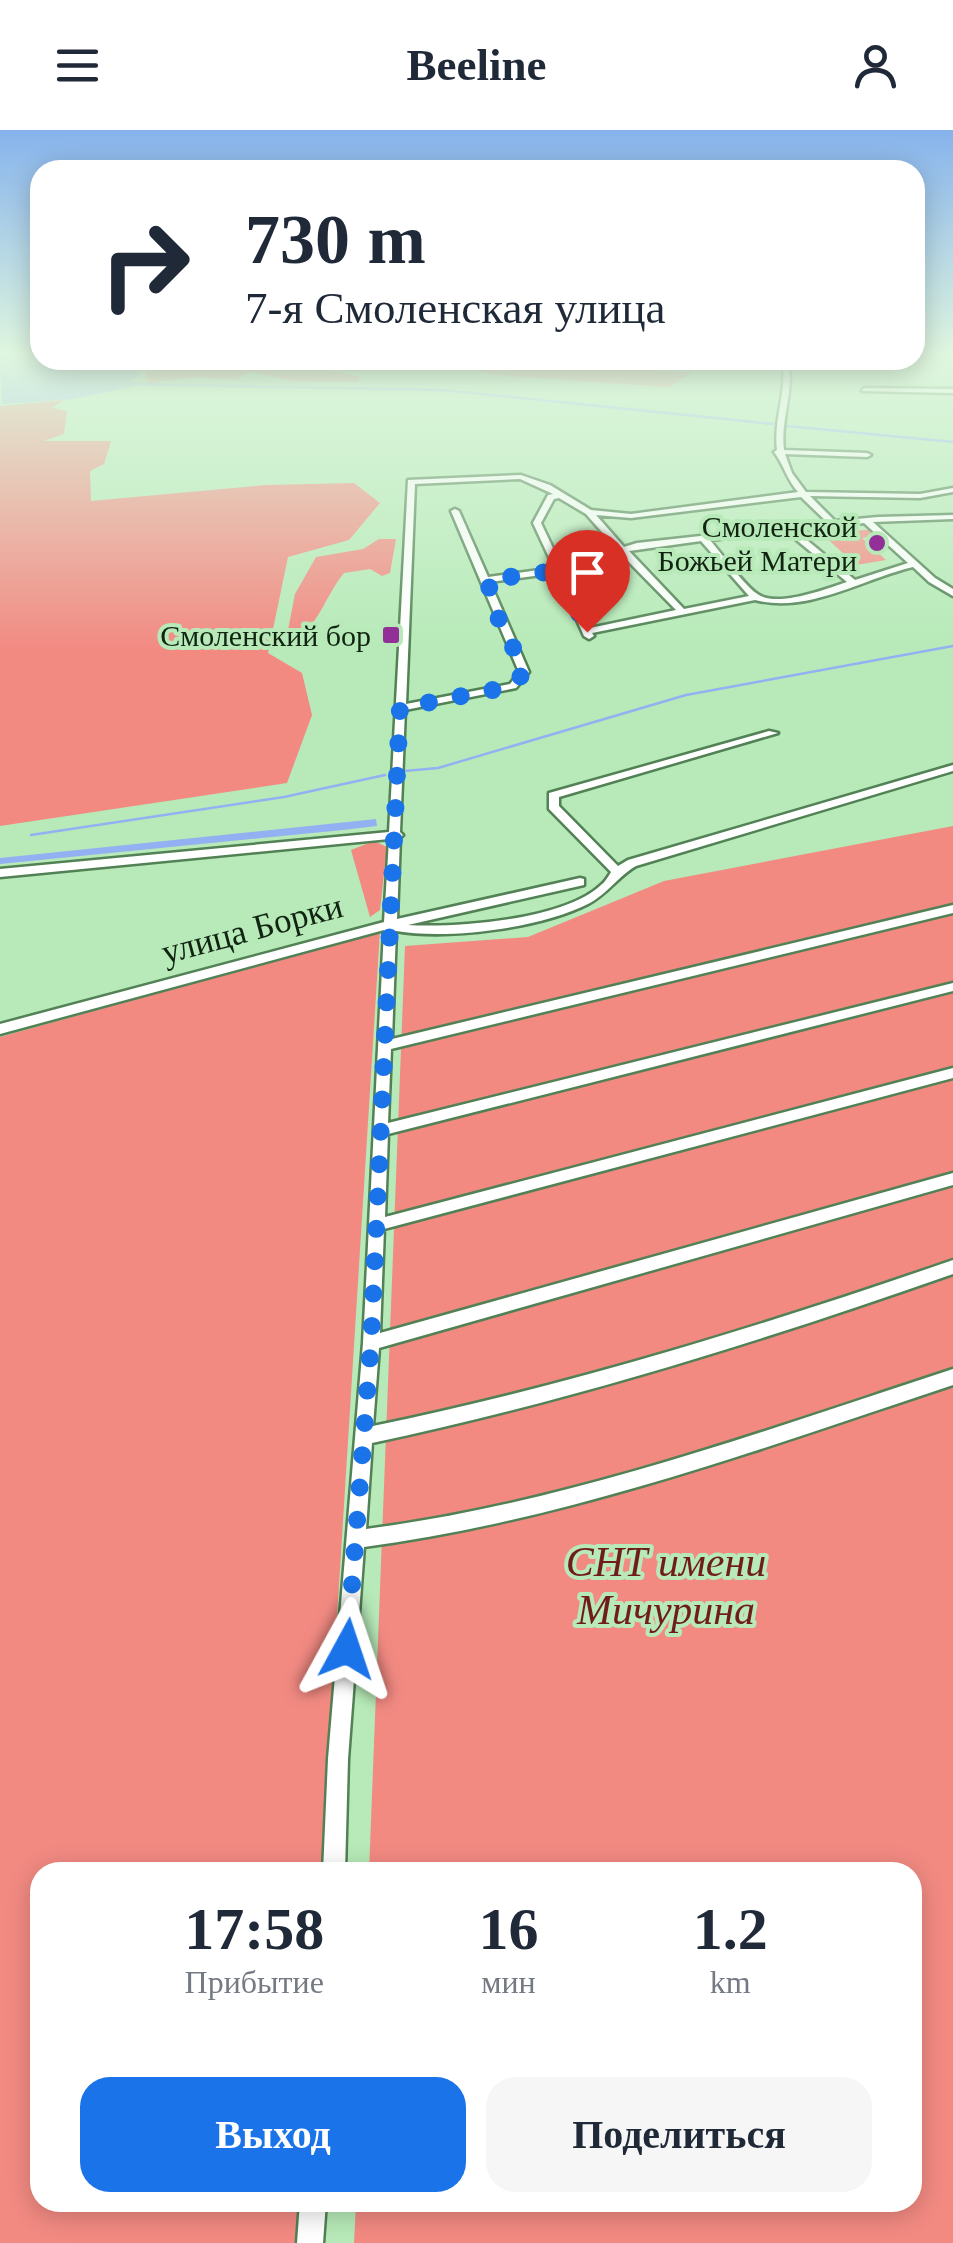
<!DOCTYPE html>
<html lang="ru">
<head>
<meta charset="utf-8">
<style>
	:root { --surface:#fff; --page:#f6f6f7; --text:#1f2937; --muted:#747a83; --accent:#1a73e8 }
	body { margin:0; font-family:"Times New Roman",serif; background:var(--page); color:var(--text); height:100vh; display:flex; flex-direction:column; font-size:38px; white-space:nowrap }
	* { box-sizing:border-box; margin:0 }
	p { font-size:32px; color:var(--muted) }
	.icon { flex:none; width:55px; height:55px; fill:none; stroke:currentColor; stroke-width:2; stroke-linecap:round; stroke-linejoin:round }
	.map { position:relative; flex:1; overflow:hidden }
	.sheet { position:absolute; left:30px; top:1732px; width:892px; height:350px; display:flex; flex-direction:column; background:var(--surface); border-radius:30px; box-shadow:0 5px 25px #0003 }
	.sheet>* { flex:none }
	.guide { position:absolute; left:30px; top:30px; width:895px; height:210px; border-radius:30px; box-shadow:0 5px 25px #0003; background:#fff; color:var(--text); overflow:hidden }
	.pin { position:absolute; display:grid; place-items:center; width:85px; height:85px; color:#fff; margin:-102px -42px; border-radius:50% 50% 50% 0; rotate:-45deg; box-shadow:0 0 10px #0007 }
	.pin .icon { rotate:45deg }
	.me { position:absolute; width:110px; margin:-55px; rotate:5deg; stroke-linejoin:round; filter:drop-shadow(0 0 8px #0008) }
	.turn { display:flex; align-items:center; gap:35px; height:210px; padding:0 50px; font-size:45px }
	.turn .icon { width:130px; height:130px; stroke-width:2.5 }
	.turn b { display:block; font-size:70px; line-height:85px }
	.eta { display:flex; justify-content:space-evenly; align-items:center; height:170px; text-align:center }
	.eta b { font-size:60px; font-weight:700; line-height:70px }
	.button { display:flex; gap:20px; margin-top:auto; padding:20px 50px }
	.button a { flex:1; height:115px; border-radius:30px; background:var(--accent); color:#fff; font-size:40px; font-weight:700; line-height:115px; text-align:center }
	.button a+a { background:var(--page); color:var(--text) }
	header { display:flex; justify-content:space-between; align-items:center; height:130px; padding:0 50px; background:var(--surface); font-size:45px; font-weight:700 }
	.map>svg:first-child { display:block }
	.green { fill:#f28a82 }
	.water { fill:#93b1f2 }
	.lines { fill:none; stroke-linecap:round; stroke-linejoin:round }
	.stream { stroke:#93b1f2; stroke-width:2.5 }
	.street-casing { stroke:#518154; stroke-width:5 }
	.primary-casing { stroke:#fff; stroke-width:6 }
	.street { fill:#fff; fill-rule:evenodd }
	.primary { fill:#85cbd3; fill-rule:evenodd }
	.route { stroke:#1a73e8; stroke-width:18; stroke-dasharray:0 32.4 }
	.poi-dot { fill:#923097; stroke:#b7eab8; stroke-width:4 }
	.labels { text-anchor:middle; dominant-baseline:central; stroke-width:8; stroke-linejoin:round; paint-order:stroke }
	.far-poi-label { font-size:30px; fill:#112412; stroke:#b7eab8; text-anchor:end }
	.street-label { font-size:35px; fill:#112412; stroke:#b7eab8 }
	.near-park-label { font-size:42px; font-style:italic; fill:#701c1b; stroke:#b7eab8 }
</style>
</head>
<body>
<header><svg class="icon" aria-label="menu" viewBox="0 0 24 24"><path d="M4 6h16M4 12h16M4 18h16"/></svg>Beeline<svg class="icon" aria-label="person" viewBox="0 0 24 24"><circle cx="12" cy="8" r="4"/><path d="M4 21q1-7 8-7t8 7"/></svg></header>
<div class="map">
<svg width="953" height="2113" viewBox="0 0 953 2113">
	<rect width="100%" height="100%" fill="#b7eab8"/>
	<path class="green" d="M154,230H344L313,235L361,247L358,252L293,251L250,242L236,250L195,247L149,253L144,240Z
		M436,230H544L692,243L669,257L495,245Z
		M64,270L52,278L67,281L64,304L44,311H111L104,334L90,341L91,371L266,355L354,353L380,373L349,410L288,427L268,523L302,543L312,585L287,653L0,696V276Z
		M873,399L879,405L862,408L886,430L856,435L823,405Z
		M379,409H396L390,443L382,446L370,439L344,443C326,465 320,492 297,509L287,505L295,464L316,427L363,419Z
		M953,696V2113H354L356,2073L912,2072V1742H369L405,816L528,807L664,751Z
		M374,711L387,717L380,780L370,787L351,720Z
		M380,801L321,1742H40V2072L301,2073L299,2113H0V907Z"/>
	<path class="water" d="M0,224H40V230H126L140,245L129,251L134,253L131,257L73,269L2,274Z
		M376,689L377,696L343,700L0,734V728Z"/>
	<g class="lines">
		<path class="stream" d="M129,254L442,260L773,294
			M787,296L953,312
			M404,641L438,638L686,565L953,516
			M31,705L284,667L385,645"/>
		<g class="street-casing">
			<path id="street" d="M782,230H788C795,260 780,289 784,320L867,323L871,325L867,327L785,324L792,343L806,362L920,364L953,358V362L920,368L810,366L835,391L878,387L953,385V389L873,392L935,448L953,459V466L929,452L913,437C862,449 808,484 755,470L592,503L594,506L589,509L584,506L556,443L490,452L529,542L516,558L405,580L400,702L403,705L400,708L397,789L580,748L584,749V755L408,795C456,798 564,790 601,755C605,752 608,747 611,742L549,679V663L769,601L778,603L559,667V676L618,736L628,730L953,635V641L636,736C617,747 609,763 588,774C541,798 448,810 396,801L392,909L953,775V783L391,919L388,993L953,853V861L388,1004L385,1087L953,938V948L384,1099L380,1203L953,1043V1055L379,1218L373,1296C571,1255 762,1196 953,1130V1144C762,1211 570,1271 372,1313L366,1399C567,1373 760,1302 953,1239V1255C760,1319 567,1390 364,1417L348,1629L345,1742H323L328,1629L363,1213L384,800L0,904V894L384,792L389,709L0,747V739L389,702L408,350L521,345L550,355L591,380L631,384L798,362C787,350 783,333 774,322L777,320C773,289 788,260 782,230ZM520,349L553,364L548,365L533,393L554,438L488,447L459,381L455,379L451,381L519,542L510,554L406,574L415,354ZM801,367L827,392L637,413L624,417L596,385L631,388ZM559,368L586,384L617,419L562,437L541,393L554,369ZM864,393L908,433L855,450L796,401ZM787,402L847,452C826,459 779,477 759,465C746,458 721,423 710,410ZM701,411L749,466L684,479L629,421ZM621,424L676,480L590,498L564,442Z
				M864,258L953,259V263L862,261Z
				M300,2072H326L323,2113H297Z"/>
		</g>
		<g class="primary-casing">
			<path id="primary" d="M945,224H953V227L947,226Z"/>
		</g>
		<use href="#street" class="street"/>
		<use href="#primary" class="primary"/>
	</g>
	<linearGradient id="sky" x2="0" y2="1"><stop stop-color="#86b3ec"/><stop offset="0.43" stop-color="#dff6df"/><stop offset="1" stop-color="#dff6df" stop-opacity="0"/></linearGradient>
	<rect width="953" height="520" fill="url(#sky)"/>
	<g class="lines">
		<path class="route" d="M347,1519L371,1213L400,578L503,558L519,550L524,538L500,493L487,450L561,440L587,502"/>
	</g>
	<g class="poi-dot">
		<circle cx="877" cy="413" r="10"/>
		<rect x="381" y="495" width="20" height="20" rx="5"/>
	</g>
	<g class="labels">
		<g class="far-poi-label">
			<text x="857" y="396">Смоленской<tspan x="857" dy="34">Божьей Матери</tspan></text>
			<text x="371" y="505">Смоленский бор</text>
		</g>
		<g class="street-label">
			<text transform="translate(252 799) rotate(-15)">улица Борки</text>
		</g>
		<g class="near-park-label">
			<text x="666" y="1432">СНТ имени<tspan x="666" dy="48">Мичурина</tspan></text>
		</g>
	</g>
</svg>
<div class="pin" style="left:587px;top:502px;background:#d93025"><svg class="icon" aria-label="arrive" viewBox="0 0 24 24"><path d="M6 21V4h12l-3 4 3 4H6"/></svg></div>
<svg class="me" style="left:347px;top:1519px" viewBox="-20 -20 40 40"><path d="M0-17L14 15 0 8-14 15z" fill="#1a73e8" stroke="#fff" stroke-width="4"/></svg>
<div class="guide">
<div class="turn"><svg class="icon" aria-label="right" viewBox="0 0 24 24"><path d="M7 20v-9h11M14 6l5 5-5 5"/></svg><div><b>730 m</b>7-я Смоленская улица</div></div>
</div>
<section class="sheet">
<div class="eta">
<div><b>17:58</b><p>Прибытие</p></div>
<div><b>16</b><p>мин</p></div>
<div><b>1.2</b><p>km</p></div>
</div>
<div class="button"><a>Выход</a><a>Поделиться</a></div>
</section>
</div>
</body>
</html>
